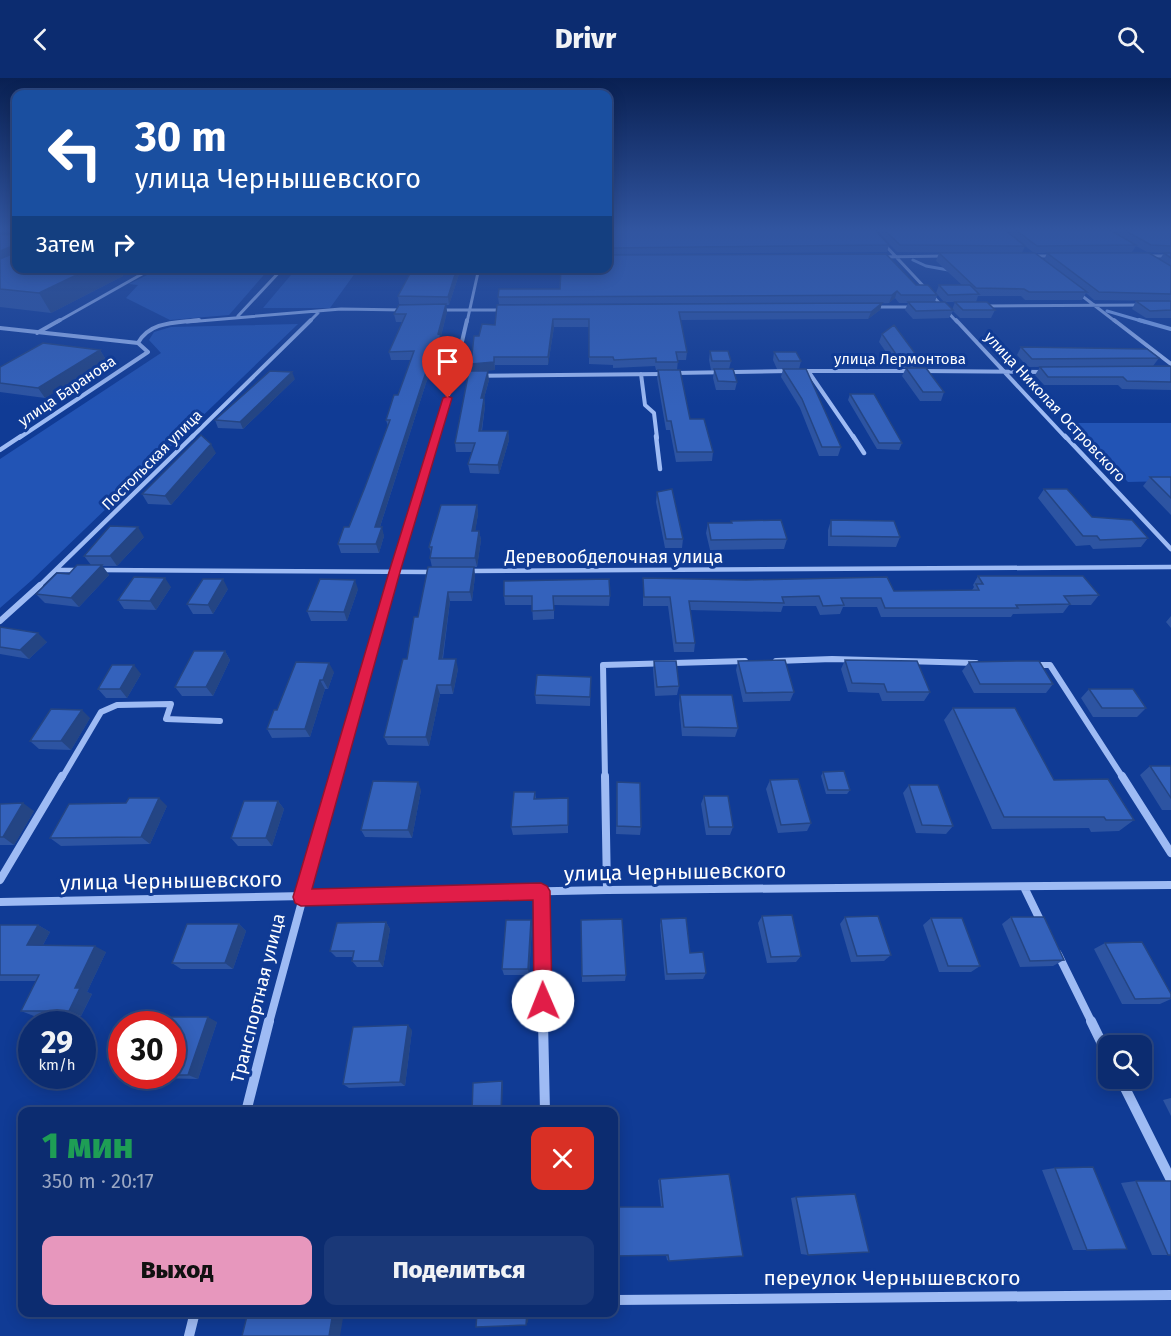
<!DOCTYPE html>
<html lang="ru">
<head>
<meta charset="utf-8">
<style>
	:root { --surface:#0c2c70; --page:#1a3878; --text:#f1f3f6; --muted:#9aa7c3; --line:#2c4883; --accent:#e797bd }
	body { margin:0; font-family:"Fira Sans",sans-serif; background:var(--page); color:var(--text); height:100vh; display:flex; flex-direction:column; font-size:22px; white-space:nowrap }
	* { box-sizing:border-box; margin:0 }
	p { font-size:20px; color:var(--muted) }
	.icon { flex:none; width:33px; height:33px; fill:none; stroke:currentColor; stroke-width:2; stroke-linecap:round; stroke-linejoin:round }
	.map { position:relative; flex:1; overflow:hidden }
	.details { position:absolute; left:18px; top:1029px; width:600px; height:210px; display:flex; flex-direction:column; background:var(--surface); border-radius:12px; box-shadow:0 3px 15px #0003,0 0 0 2px var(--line) }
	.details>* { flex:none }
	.banner { position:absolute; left:12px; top:12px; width:600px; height:183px; border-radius:12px; box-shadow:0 3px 15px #0003,0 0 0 2px var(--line); background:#1a4fa0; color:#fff; overflow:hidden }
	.tools { position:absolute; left:1098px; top:957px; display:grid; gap:12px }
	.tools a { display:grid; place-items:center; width:54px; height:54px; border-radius:12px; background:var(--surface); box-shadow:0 3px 15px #0003,0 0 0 2px var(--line); font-size:30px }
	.speed { position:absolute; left:18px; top:933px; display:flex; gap:12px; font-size:30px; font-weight:700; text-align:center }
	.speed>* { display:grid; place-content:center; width:78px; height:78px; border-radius:50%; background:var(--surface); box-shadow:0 3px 15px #0003,0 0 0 2px var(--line); line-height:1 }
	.speed small { font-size:15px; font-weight:400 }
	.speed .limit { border:9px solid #d22; background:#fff; color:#111 }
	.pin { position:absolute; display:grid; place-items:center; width:51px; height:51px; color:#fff; margin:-62px -26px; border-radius:50% 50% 50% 0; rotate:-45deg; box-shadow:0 0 6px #0007 }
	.pin .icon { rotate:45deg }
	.me { position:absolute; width:66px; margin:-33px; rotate:359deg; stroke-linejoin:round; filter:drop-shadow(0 0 4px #0008) }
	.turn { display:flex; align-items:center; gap:21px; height:126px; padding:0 24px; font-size:27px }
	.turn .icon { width:78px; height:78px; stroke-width:2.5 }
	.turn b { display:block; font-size:42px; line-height:51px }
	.then { display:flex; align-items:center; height:57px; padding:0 24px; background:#0003; gap:12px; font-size:22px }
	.round { display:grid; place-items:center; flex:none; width:63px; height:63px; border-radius:12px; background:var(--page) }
	.overview { display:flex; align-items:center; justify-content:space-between; height:102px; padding:0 24px }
	h1 { font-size:36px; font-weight:800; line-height:45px; color:#1e9e55 }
	.cta { display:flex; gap:12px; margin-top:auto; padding:12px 24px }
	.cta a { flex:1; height:69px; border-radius:12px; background:var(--accent); color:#111; font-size:24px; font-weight:800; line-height:69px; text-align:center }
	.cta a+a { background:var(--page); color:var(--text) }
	header { display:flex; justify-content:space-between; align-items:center; height:78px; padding:0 24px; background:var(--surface); font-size:27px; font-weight:800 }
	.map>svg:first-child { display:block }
	.green { fill:#2254b5 }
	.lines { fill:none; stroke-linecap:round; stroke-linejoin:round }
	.stream-far1 { stroke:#8fb4f7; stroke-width:3 }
	.stream { stroke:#8fb4f7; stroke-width:4 }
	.minor-far5 { stroke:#9ebbf4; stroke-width:3 }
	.minor-far4 { stroke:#9ebbf4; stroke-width:4 }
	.minor-far3 { stroke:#9ebbf4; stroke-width:4.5 }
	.minor-far2 { stroke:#9ebbf4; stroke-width:6 }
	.minor-far1 { stroke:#9ebbf4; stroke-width:8 }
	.minor { stroke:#9ebbf4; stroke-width:10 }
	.wall { fill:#2d54a2; fill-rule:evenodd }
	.shaded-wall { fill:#244584 }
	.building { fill:#3462bc; stroke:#244584; stroke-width:1.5 }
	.route { fill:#e11d48; stroke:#92132f; stroke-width:1.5 }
	.labels { text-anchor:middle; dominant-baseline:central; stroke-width:6; stroke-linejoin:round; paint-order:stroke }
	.far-street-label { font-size:15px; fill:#fff; stroke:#103b95 }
	.street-label { font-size:18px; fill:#fff; stroke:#103b95 }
	.near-street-label { font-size:21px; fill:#fff; stroke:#103b95 }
</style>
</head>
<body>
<header><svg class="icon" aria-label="back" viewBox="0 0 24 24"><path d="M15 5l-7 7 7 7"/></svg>Drivr<svg class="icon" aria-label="search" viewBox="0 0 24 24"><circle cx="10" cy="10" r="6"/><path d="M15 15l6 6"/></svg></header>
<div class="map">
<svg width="1171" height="1258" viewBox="0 0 1171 1258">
	<rect width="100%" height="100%" fill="#103b95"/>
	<path class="green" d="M159,191V190L269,191L229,237L170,242L126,220L138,207L129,206Z
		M296,191V190L358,191L330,230H263Z
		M298,246L32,502L0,530V381L161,275L149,262L154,254L171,249Z
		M1072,345H1171V403L1128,404Z"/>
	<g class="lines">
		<path class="stream-far1" d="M913,182L926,188L954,193
			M1107,233L1145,244"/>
		<path class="stream" d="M1139,242L1171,251"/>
		<path class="minor-far5" d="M884,166L957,244
			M1031,178H1053
			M1148,178H1171
			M881,179L945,178
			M1077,214L1116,244
			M984,228L1142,227
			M873,229H914
			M441,232H503
			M238,238L283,190
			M57,244L142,196L113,193
			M187,244L341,231L404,232
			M309,244L318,235
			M467,244L479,190"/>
		<path class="minor-far4" d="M956,242L1066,360
			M1114,242L1171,286
			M0,250L138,265L148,274L19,360
			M37,255L60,242
			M138,265C150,243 176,245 199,242
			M800,293H912
			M808,293L854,360
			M923,293L1044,294
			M674,295L789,293
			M641,296L645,327L654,335L657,360
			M454,298L663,296
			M191,360L311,242
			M435,360L454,298L467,242"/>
		<path class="minor-far3" d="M656,358L660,391
			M853,358L864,375
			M1065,358L1171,471
			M0,372L21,358
			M57,492H78
			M98,492L432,494
			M467,493L1171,489
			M38,509L193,358
			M390,509L436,358"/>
		<path class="minor-far2" d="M0,543L40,507
			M776,583L832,581L976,585
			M1034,587H1050L1123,700
			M62,700L101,634L117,627L171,626L166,641L220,643
			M335,700L390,507
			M605,700L603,587L745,583"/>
		<path class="minor-far1" d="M605,698L607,812
			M1122,698L1171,775
			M0,802L62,698
			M1024,809L1042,846
			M541,813L543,945
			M0,824L607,812L1171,807
			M1058,876L1092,945
			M269,945L336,698"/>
		<path class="minor" d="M543,943L545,1034
			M1091,943L1108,978
			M1120,1000L1171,1102
			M246,1034L269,943
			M614,1222L1171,1217
			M189,1258L195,1234"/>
	</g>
	<path class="wall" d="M608,152L889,167L887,174L608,176L916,207L937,217L935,224H944L936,215L939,207H962L936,183L939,175L1044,182L1047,175L1160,181L1164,175L1147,174L1136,168L1132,174L1034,175L1025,168L1022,175L897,174L876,152H1171V240H1146L1132,231L1136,223H1163L1094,222L1086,215L1082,222H1025L1021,218H978L976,224L995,232L991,240H960L953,233L949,240L913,241L905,232L908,225H899L895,220L889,225L499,226L498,219L560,211ZM945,224H955L952,232Z
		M16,156V190H119L123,198L51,235L0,229V157Z
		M413,190H461L449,227H446L447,234L441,258L442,265L426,305L380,449L384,458L379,475H341L338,466L349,449L365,409L388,348L386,342L398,317L411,282H391L389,274L402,244H396L394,236L434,226H399L398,218Z
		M882,225L880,232L868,241L680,242L687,274L686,282H678L677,292L690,341L713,374L712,383L676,384L670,352H666L657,300L658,292H656L655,288L613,290V287L589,286V249H554L548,287H495V292L476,293L489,302L484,320L485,328L482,353H508L509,362L499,396L470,395L468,386L472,374H456L455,365L472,293L471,286L479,258L495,247L497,227Z
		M882,256L920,282L916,290L944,314L941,323H920L902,298L906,290H897L879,264Z
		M1021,269L1159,280L1153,288L1028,289L1017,277Z
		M100,272L106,282L45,320L0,314V289Z
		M710,273L731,283L729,291L737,304L735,312H716L713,300L714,292H711L709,282Z
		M774,274L801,283L799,291L841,369L838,378H819L800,330L781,299L783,291H777L773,282Z
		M1040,289H1171V312L1122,311L1118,307H1044L1035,297Z
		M295,301L243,351L218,350L215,342Z
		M850,316L902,365L899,372L877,371L848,322Z
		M216,375L171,427L148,426L142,416Z
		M1150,399H1171V437L1143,408Z
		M1044,411L1092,439L1148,460L1141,469L1093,471L1090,467L1076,468L1038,420Z
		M657,414L683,461L682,470H665L656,424Z
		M477,427L478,436L475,453H479L481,462L477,489H474L475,498L472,523H450L443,581L458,591L453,616H440L429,668L388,667L384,659L407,581L432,489L430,480L431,475L429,469Z
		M831,442L900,459L896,469L828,468V452Z
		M731,443L787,461L784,471L710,472L706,455L708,445H731Z
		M144,459L117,488H102L109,497L79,529L45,525L36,516L69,496L91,487L84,478Z
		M978,498L1099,517L1091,527H1069L1063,535L1013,536L1011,539H881L877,529H843L840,536L820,537L816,528H783L781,534L690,532L695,565L694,574H674L668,528H643V500L894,513L972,512L974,509L973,507Z
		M171,509L156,532L124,531L118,522Z
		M228,511L213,536H193L187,526Z
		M358,511L347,543H311L307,533Z
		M504,518H610L609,528L554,527V541L533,542L532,527H505Z
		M1171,538V550L1166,544Z
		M0,549L47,564L29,581L0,576Z
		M225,573L230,582L213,618H182L175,609Z
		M845,582L930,614L924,623H882L879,615L848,614L841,591Z
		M654,583L679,608L677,617L655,618L653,592Z
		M738,583L794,614L790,623L743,624L736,592Z
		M969,584L1053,606L1046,615H974L962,593Z
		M334,594L328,611H325L310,659L272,660L267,651L277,632Z
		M141,596L127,620H106L98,611Z
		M591,599L590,628L536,626L535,617Z
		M1089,611L1146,630L1137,639H1093L1081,620Z
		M680,617L738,650L735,659L682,658L679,626Z
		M953,630L1054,702L1134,742L1119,753L1091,754L1089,750L992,751L944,642Z
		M90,640L71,672L39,671L30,663Z
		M1150,688H1171V732H1162L1140,697Z
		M823,694L850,712L847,716H826L821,698Z
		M770,702L811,745L807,753L778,755L766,711Z
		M617,704L641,749L640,757L616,756Z
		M909,707L953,748L946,756L916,755L903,715Z
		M421,712L412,760L365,759L361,752Z
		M535,714L536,721L568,720V755L513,757L511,749Z
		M704,718L733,749L730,757H706L701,726Z
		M278,723L284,731L272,768H238L231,760Z
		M0,726L34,733L14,767H0Z
		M167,728L150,766L61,768L50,760Z
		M762,838L801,878L796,884L767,885L758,845Z
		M845,839L891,877L884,883L851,884L840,846Z
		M1011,839L1064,882L1053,888L1020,889L1002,846Z
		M931,840L980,888L971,894H939L923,847Z
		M661,841L706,895L703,901L665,902L660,847Z
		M581,842L626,897L625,903L582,904Z
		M386,844L390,851L383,889H357L352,883L353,879H336L330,873Z
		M239,846L246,853L233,891H181L172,885Z
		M0,847H38L50,854L43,867L106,874L87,914L92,916L81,938H34L21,933L36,903H0Z
		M532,849L529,897H504L502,891Z
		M1105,865L1171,916V921L1160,926H1122L1094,871Z
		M217,944L198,1001L153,1000L145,998H172V946Z
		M412,952L405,1008L349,1010L343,1006Z
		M1171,1020V1038L1163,1022Z
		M1055,1090L1087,1172H1073L1042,1092Z
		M660,1101L669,1183L667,1182L666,1177L617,1129H661L658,1102Z
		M1136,1103L1171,1177H1152L1121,1105Z
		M796,1119L808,1177L801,1176L791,1120Z"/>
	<path class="shaded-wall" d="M12,168L16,177L0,196V173Z
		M91,190H119L123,198L51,235L39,215Z
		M457,190H461L449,227L448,219Z
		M897,213L895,220L889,225L892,217Z
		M882,225L880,232L868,241L871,234Z
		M446,226L447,234L441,258L442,265L426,305L377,458L375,449L438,256Z
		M553,241L554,249L548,287V279Z
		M100,272L106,282L45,320L38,310Z
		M494,279L495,292L472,294L471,286Z
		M488,293L489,302L484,320L485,328L480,362L479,353L481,320Z
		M292,294L295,301L243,351L240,344Z
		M508,353L509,362L499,396L498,387Z
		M211,366L216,375L171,427L165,418Z
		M477,427L478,436L474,462L472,453Z
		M138,449L144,459L117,488L110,478Z
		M382,449L384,458L379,475L376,466Z
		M479,453L481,462L477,489L475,480Z
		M102,487L109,497L79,529L71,520Z
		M474,489L475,498L472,523L470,514Z
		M165,500L171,509L156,532L150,523Z
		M223,501L228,511L213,536L208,527Z
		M355,502L358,511L347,543L344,534Z
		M448,514L450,523L441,590L439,581Z
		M38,555L47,564L29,581L20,572Z
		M225,573L230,582L213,618L206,609Z
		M456,581L458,591L453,616L451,607Z
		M329,585L334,594L328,611L323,602Z
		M134,587L141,596L127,620L120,611Z
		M320,602L325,611L310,659L305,651Z
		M437,607L440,616L429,668L426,659Z
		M82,632L90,640L71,672L61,663Z
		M418,704L421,712L412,760L408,752Z
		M159,720L167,728L150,766L141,759Z
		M278,723L284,731L272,768L266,760Z
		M23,725L34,733L14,767L3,759Z
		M531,842L532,849L529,897L528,891Z
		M386,844L390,851L383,889L379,883Z
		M239,846L246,853L233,891L225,885Z
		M38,847L50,854L39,874L27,867Z
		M95,868L106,874L87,914L92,916L81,938L69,933L75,910Z
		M208,939L217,944L198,1001L188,997Z
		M408,947L412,952L405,1008L400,1004Z
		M502,1003L503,1005L502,1034H501Z
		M333,1234H344L340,1258H329Z
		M527,1234H529L528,1244L526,1247Z"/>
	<path class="building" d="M608,152H875L889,167L608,170Z
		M885,152H1005L1025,168L900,167Z
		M1016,152H1110L1136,167L1037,168Z
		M1124,152H1171V168L1151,167Z
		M16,156V190H91L39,215L0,211V181L14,175L16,170L12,168L0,173V157Z
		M939,175H1035L1087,214H1029L1024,211L976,210Z
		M1047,175H1149L1171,188V216L1099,214Z
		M1164,175H1171V180Z
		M608,176V177L886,176L916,207H928L937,217H901L897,213L892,217L498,219L499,211H560L561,190H608Z
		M413,190H457L448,219L398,218Z
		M939,207H970L979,216L948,217Z
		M1136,223H1171V232L1150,233Z
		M908,224H945L953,232L916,233Z
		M955,224H987L995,232H963Z
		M882,225L871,234H679L687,274H676L678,284H656V280L614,282L613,279H589V241H553L548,279H494V284L471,286L474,258H479L482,246L495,247L497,227Z
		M446,226L438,256L441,257L425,297L375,449H382L376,466H338L344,449H349L365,409L390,342H386L394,317H398L414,273L389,274L406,236H394L399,227Z
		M894,247L920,282H900L882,256Z
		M43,265L100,272L38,310L0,305V289Z
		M1021,269L1147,271L1159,280L1032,281Z
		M710,273H728L731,283H712Z
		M774,274H796L801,283H779Z
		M1170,288L1171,289V304L1127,303L1123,299H1048L1040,289Z
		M906,290H926L944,314H923Z
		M714,291H733L737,304L718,303Z
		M783,291H806L841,369H822L802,321Z
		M658,292H680L690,341H704L713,374H677L671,343H667Z
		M270,293L292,294L240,344L215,342Z
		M469,293H488L481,320H484L479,353H508L498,387L468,386L475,365H455Z
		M850,316H874L902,365H879Z
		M201,357L211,366L165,418L142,416Z
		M1150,399H1171V420Z
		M672,411L683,461H666L657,414Z
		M1044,411H1067L1092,439L1132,442L1148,460L1100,462L1097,458H1083Z
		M441,427H477L472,453H479L475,480H430L432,469H429Z
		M781,442L787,461L711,462L708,445H732L731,443Z
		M831,442L894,443L900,459L831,458Z
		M110,448L138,449L110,478H84Z
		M77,487H102L71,520L36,516L57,495L69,496Z
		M428,489H474L470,514H448L439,581H456L451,607H437L426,659H384L403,581H407L414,539H418Z
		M978,498H1083L1099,517L1064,518L1070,526L1016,527L1018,530H885L881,520H841L844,527L823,528L819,518L782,519L784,525L689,523L695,565H676L670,519H644L643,500L746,502L887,499L894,513L979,512L976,506H983Z
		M134,499L165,500L150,523L118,522Z
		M203,501H223L208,527L187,526Z
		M320,501L355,502L344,534L307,533Z
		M609,501L610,518H553L554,532L532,533V518H504V503Z
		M0,549L38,555L20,572L0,569Z
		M194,573H225L206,609H175Z
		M785,582L794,614L746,615L738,583Z
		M845,582L917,583L930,614H887L884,606L852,605Z
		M654,583H676L679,608L657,609Z
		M1016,583H1039L1053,606H980L969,584Z
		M296,584L329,585L323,602H320L305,651H267L274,632H277Z
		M112,587H134L120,611H98Z
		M537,597L591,599L590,619L535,617Z
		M1089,611H1133L1146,630H1102Z
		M680,617H732L738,650L684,649Z
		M953,630H1015L1054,702L1108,701L1134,742H1106L1104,739H1004Z
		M51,631L82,632L61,663H30Z
		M1150,688H1171V720Z
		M844,693L850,712H828L823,694Z
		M798,701L811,745L781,747L770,702Z
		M373,703L418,704L408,752H361Z
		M617,704L640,705L641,749L617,748Z
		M909,707H938L953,748L922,747Z
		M514,714H535L534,721L568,720V747L511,749Z
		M704,718H728L733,749H709Z
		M129,720H159L141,759L50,760L69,726L126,725Z
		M244,723H278L266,760H231Z
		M23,725L3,759H0V726Z
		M792,837L801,878L771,879L762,838Z
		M878,838L891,877L857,878L845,839Z
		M1011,839H1044L1064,882L1030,883Z
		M686,840L690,875L703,874L706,895L667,896L661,841Z
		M931,840H962L980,888H948Z
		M622,841L626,897L582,898L581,842Z
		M506,842H531L528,891H502Z
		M386,844L379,883H352L354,873H330L337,845Z
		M187,846H239L225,885H172Z
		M0,847H38L27,867L95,868L75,910H80L69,933H21L39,897H0Z
		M1142,864L1171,916V920L1135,921L1105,865Z
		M164,939H208L188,997H172V946H161Z
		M408,947L400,1004L343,1006L353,949Z
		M502,1003L501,1034H472L473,1005Z
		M614,1087H615L617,1129H663L660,1101L729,1096L743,1178L669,1183L668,1177L614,1178Z
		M1093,1089L1127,1171L1087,1172L1055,1090Z
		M1136,1103H1171V1177H1168Z
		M855,1116L869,1174L808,1177L796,1119Z
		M248,1234H333L329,1258H242Z
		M477,1234H527L526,1247L476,1249Z"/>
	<linearGradient id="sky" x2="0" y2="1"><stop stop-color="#092052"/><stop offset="0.46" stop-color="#3155a0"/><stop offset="1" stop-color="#3155a0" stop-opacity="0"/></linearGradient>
	<rect width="1171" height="328" fill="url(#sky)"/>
	<path class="route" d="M448,318L452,320L400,494L312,811L541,805L547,808L550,813L552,923L550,930L543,933L536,930L534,923L533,822L301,828L295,825L293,819L389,494L443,320Z"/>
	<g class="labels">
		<g class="far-street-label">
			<text x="900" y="281">улица Лермонтова</text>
			<text transform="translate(67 313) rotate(-34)">улица Баранова</text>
			<text transform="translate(1055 329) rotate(47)">улица Николая Островского</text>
			<text transform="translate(152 382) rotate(-45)">Постольская улица</text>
		</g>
		<g class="street-label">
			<text x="614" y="479">Деревообделочная улица</text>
			<text transform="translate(258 920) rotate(-76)">Транспортная улица</text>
		</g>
		<g class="near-street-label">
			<text transform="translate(675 794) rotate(-1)">улица Чернышевского</text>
			<text transform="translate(171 803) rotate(-1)">улица Чернышевского</text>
			<text x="892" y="1200">переулок Чернышевского</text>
		</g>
	</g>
</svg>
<div class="tools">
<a><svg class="icon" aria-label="search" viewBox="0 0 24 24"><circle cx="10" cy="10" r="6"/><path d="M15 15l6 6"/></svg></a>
</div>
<div class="speed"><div>29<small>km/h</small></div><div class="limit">30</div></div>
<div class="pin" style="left:448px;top:320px;background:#d93025"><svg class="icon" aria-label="arrive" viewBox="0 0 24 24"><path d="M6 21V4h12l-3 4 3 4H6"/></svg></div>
<svg class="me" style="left:543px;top:923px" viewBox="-20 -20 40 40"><circle r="19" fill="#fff"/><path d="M0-13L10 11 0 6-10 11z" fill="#e11d48"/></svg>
<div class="banner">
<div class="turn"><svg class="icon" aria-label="left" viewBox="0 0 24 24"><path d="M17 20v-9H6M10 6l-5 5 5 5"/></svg><div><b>30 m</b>улица Чернышевского</div></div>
<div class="then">Затем<svg class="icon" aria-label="right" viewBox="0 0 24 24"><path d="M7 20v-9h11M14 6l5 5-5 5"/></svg></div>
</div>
<section class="details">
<div class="overview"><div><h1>1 мин</h1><p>350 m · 20:17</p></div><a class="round" style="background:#d93025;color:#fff"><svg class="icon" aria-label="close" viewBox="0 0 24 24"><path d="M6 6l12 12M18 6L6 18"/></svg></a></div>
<div class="cta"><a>Выход</a><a>Поделиться</a></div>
</section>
</div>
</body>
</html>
